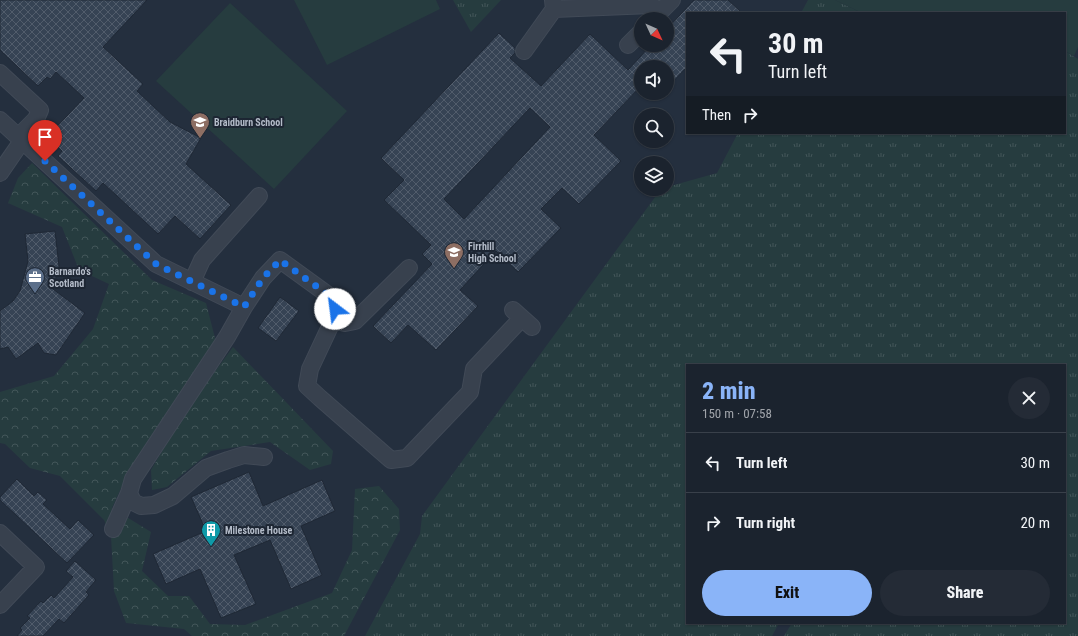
<!DOCTYPE html>
<html lang="en">
<head>
<meta charset="utf-8">
<style>
	:root { --surface:#1b232e; --page:#242b36; --text:#f1f3f6; --muted:#a0a4aa; --line:#39404a; --accent:#8ab4f8 }
	body { margin:0; font-family:"Roboto Condensed",sans-serif; background:var(--page); color:var(--text); height:100vh; display:flex; flex-direction:column; font-size:15px; white-space:nowrap }
	* { box-sizing:border-box; margin:0 }
	p { font-size:13px; color:var(--muted) }
	.icon { flex:none; width:22px; height:22px; fill:none; stroke:currentColor; stroke-width:2; stroke-linecap:round; stroke-linejoin:round }
	.map { position:relative; flex:1; overflow:hidden }
	.details { position:absolute; left:686px; top:364px; width:380px; height:260px; display:flex; flex-direction:column; background:var(--surface); border-radius:0px; box-shadow:0 1px 3px #0004,0 0 0 1px var(--line) }
	.details>* { flex:none }
	.hud { position:absolute; left:686px; top:12px; width:380px; height:122px; border-radius:0px; box-shadow:0 1px 3px #0004,0 0 0 1px var(--line); background:#1b232e; color:var(--text); overflow:hidden }
	.needle { width:26px; rotate:134deg }
	.buttons { position:absolute; left:634px; top:12px; display:grid; gap:8px }
	.buttons a { display:grid; place-items:center; width:40px; height:40px; border-radius:50%; background:var(--surface); box-shadow:0 1px 3px #0004,0 0 0 1px var(--line); font-size:20px }
	.pin { position:absolute; display:grid; place-items:center; width:34px; height:34px; color:#fff; margin:-41px -17px; border-radius:50% 50% 50% 0; rotate:-45deg; box-shadow:0 0 4px #0007 }
	.pin .icon { rotate:45deg }
	.me { position:absolute; width:44px; margin:-22px; rotate:330deg; stroke-linejoin:round; filter:drop-shadow(0 0 3px #0008) }
	.turn { display:flex; align-items:center; gap:14px; height:84px; padding:0 16px; font-size:18px }
	.turn .icon { width:52px; height:52px; stroke-width:2.5 }
	.turn b { display:block; font-size:28px; line-height:34px }
	.then { display:flex; align-items:center; height:38px; padding:0 16px; background:#0003; gap:8px; font-size:15px }
	.round { display:grid; place-items:center; flex:none; width:42px; height:42px; border-radius:21px; background:var(--page) }
	.head { display:flex; align-items:center; justify-content:space-between; height:68px; padding:0 16px }
	h1 { font-size:24px; font-weight:800; line-height:30px; color:var(--accent) }
	.action { display:flex; gap:8px; margin-top:auto; padding:8px 16px }
	.action a { flex:1; height:46px; border-radius:24px; background:var(--accent); color:#111; font-size:16px; font-weight:800; line-height:46px; text-align:center }
	.action a+a { background:var(--page); color:var(--text) }
	ul { padding:0; list-style:none }
	li { display:flex; align-items:center; gap:12px; height:60px; padding:0 16px; border-top:1px solid var(--line) }
	li div { flex:1 }
	li b { display:block; font-size:15px }
	li em { font-style:normal }
	.map>svg:first-child { display:block }
	.grass { fill:url(#grass-tufts) }
	.forest { fill:url(#forest-crowns) }
	.garden { fill:#263c3f }
	.building { fill:url(#building-cross-hatch); stroke:#1f2835; fill-rule:evenodd }
	.lines { fill:none; stroke-linecap:round; stroke-linejoin:round }
	.minor-casing { stroke:#414a57; stroke-width:18 }
	.minor { stroke:#38414e; stroke-width:16 }
	.route { stroke:#1a73e8; stroke-width:7; stroke-dasharray:0 12.6 }
	.labels { text-anchor:middle; dominant-baseline:central; stroke-width:4; stroke-linejoin:round; paint-order:stroke }
	.poi-label { font-size:10px; font-weight:bold; fill:#b4bcc9; stroke:#1d2633; text-anchor:start }
</style>
</head>
<body>
<div class="map">
<svg width="1078" height="636" viewBox="0 0 1078 636">
	<defs>
		<pattern id="grass-tufts" width="24" height="20" patternUnits="userSpaceOnUse"><rect width="24" height="20" fill="#263c3f"/><path d="M3 7l-1-3M5 7V3M7 7l1-3M15 17l-1-3M17 17v-4M19 17l1-3" fill="none" stroke="#435659"/></pattern>
		<pattern id="forest-crowns" width="20" height="18" patternUnits="userSpaceOnUse"><rect width="20" height="18" fill="#263c3f"/><path d="M2 6a3 3 0 1 1 6 0M12 15a3 3 0 1 1 6 0" fill="none" stroke="#435659"/></pattern>
		<pattern id="building-cross-hatch" width="8" height="8" patternUnits="userSpaceOnUse"><rect width="8" height="8" fill="#364354"/><path d="M0 0l8 8M0 8l8-8" fill="none" stroke="#515c6b"/></pattern>
	</defs>
	<rect width="100%" height="100%" fill="#242f3e"/>
	<path class="grass" d="M453,0H501L471,32Z
		M808,0H835L862,13H801Z
		M1065,51L1078,59V636H784L792,623H1065V365H687V623H779L772,636H365L420,534L422,516L661,189H667V187L717,173L738,133H1065Z"/>
	<path class="forest" d="M32,163L152,280L206,303L216,342L127,475L112,508L151,532L142,571L168,596H189L210,624L245,625L332,593L352,550L355,489L379,486L399,509L400,530L344,636H192L184,629L126,623L114,591L111,536L104,520L60,476L30,468L5,444L0,443V392L54,376L93,329L109,284L79,270L62,227L8,203L18,178Z
		M233,347L333,451L331,464L310,470L270,442L211,451L167,487L152,490L151,470L185,412Z"/>
	<path class="garden" d="M294,0H436L440,9L327,65Z
		M835,0H1078V47L1074,56L1065,51V13H862Z
		M230,3L347,111L274,189L156,81Z"/>
	<path class="building" d="M0,0H147L103,47L143,84L137,91L170,122L201,138L186,164L231,205L200,239L175,216L158,234L103,183L96,191L58,156L62,151L47,137L84,98L56,72L50,79L47,77L38,86L0,50Z
		M694,0H728L742,13H687V67L667,88V67H641V86L594,135L621,161L579,204L562,188L541,209L561,228L518,272L496,251L460,290L478,306L436,350L408,325L391,343L373,326L432,264L422,254L431,245L384,200L404,180L381,158L499,33L515,48V53L510,58L541,86L590,34L628,70L651,45H667V29ZM530,108L550,127L464,219L444,199Z
		M55,231L59,266L53,289L85,313L56,355L44,353L38,343L16,359L8,347L0,349V311L13,301L20,291L28,261L25,234Z
		M280,297L299,311L276,341L258,328Z
		M249,472L263,506L322,480L335,511L301,526L322,575L291,589L270,540L234,555L256,604L221,618L200,569L166,584L153,554L206,531L191,497Z
		M17,479L34,496L38,492L47,500L43,504L70,529L78,520L94,535L67,563L0,500V497Z
		M75,561L96,580L86,592L89,595L64,623L59,619L43,636H17L22,630L20,628L30,618L27,616L41,601L43,603L51,595L54,598L73,577L66,571Z"/>
	<g class="lines">
		<g class="minor-casing">
			<path id="minor" d="M554,9L651,5L660,12
				M653,19L672,0
				M628,45L641,32
				M524,51L554,9L553,0
				M0,73L40,110L36,119L18,137
				M0,120L156,264L244,307
				M0,173L22,141
				M192,282L202,260L259,196
				M513,310L532,327
				M333,320L345,323L355,321L409,268
				M129,493L133,502L141,506L154,505L173,496L206,468L228,460L244,455L264,457
				M113,529L129,493L133,479L227,337L244,307L263,278L280,260L331,297L335,309L333,320L310,369L307,386L320,398L391,460L407,458L470,392L474,369L522,318
				M0,533L36,567L0,605"/>
		</g>
		<use href="#minor" class="minor"/>
	</g>
	<g class="lines">
		<path class="route" d="M45,161L156,264L244,307L263,278L280,260L331,297L335,309"/>
	</g>
	<defs>
		<g id="school-pin" transform="scale(1)"><path d="M0 17L-7.5 6A9.5 9.5 0 1 1 7.5 6Z" fill="#8d6e63" stroke="#1d2633"/><path d="M0-5L7-2L0 1L-7-2ZM-4 1L0 2.5L4 1V4Q0 6-4 4Z" fill="#fff"/></g>
		<g id="office-pin" transform="scale(1)"><path d="M0 17L-7.5 6A9.5 9.5 0 1 1 7.5 6Z" fill="#5c6f8a" stroke="#1d2633"/><path d="M-6-3h4V-5.5h4V-3h4V5H-6ZM-1-4.5V-3h2v-1.5ZM-6 0V1H6V0Z" fill="#fff"/></g>
		<g id="building-pin" transform="scale(1)"><path d="M0 17L-7.5 6A9.5 9.5 0 1 1 7.5 6Z" fill="#0f9aa8" stroke="#1d2633"/><path d="M-4-6H4V6H1V3H-1V6H-4ZM-2.5-4.3h1.7v1.8h-1.7ZM.8-4.3h1.7v1.8H.8ZM-2.5-1h1.7V.8h-1.7ZM.8-1h1.7V.8H.8Z" fill="#fff"/></g>
	</defs>
	<g fill-rule="evenodd">
		<use href="#school-pin" x="200" y="122"/>
		<use href="#school-pin" x="454" y="252"/>
		<use href="#office-pin" x="35" y="277"/>
		<use href="#building-pin" x="211" y="530"/>
	</g>
	<g class="labels">
		<g class="poi-label">
			<text x="214" y="122">Braidburn School</text>
			<text x="468" y="246">Firrhill<tspan x="468" dy="12">High School</tspan></text>
			<text x="49" y="271">Barnardo's<tspan x="49" dy="12">Scotland</tspan></text>
			<text x="225" y="530">Milestone House</text>
		</g>
	</g>
</svg>
<div class="buttons">
<a><svg class="needle" viewBox="-14 -14 28 28"><path d="M0-13l5 13h-10z" fill="#e53935"/><path d="M0 13l5-13h-10z" fill="#a0a4aa"/></svg></a>
<a><svg class="icon" aria-label="sound" viewBox="0 0 24 24"><path d="M4 9h4l5-4v14l-5-4H4zM17 9q2 3 0 6"/></svg></a>
<a><svg class="icon" aria-label="search" viewBox="0 0 24 24"><circle cx="10" cy="10" r="6"/><path d="M15 15l6 6"/></svg></a>
<a><svg class="icon" aria-label="layers" viewBox="0 0 24 24"><path d="M12 4l9 5-9 5-9-5zM3 14l9 5 9-5"/></svg></a>
</div>
<div class="pin" style="left:45px;top:161px;background:#d93025"><svg class="icon" aria-label="arrive" viewBox="0 0 24 24"><path d="M6 21V4h12l-3 4 3 4H6"/></svg></div>
<svg class="me" style="left:335px;top:309px" viewBox="-20 -20 40 40"><circle r="19" fill="#fff"/><path d="M0-13L10 11 0 6-10 11z" fill="#1a73e8"/></svg>
<div class="hud">
<div class="turn"><svg class="icon" aria-label="left" viewBox="0 0 24 24"><path d="M17 20v-9H6M10 6l-5 5 5 5"/></svg><div><b>30 m</b>Turn left</div></div>
<div class="then">Then<svg class="icon" aria-label="right" viewBox="0 0 24 24"><path d="M7 20v-9h11M14 6l5 5-5 5"/></svg></div>
</div>
<section class="details">
<div class="head"><div><h1>2 min</h1><p>150 m · 07:58</p></div><a class="round"><svg class="icon" aria-label="close" viewBox="0 0 24 24"><path d="M6 6l12 12M18 6L6 18"/></svg></a></div>
<ul>
<li><svg class="icon" aria-label="left" viewBox="0 0 24 24"><path d="M17 20v-9H6M10 6l-5 5 5 5"/></svg><div><b>Turn left</b></div><em>30 m</em></li>
<li><svg class="icon" aria-label="right" viewBox="0 0 24 24"><path d="M7 20v-9h11M14 6l5 5-5 5"/></svg><div><b>Turn right</b></div><em>20 m</em></li>
</ul>
<div class="action"><a>Exit</a><a>Share</a></div>
</section>
</div>
</body>
</html>
